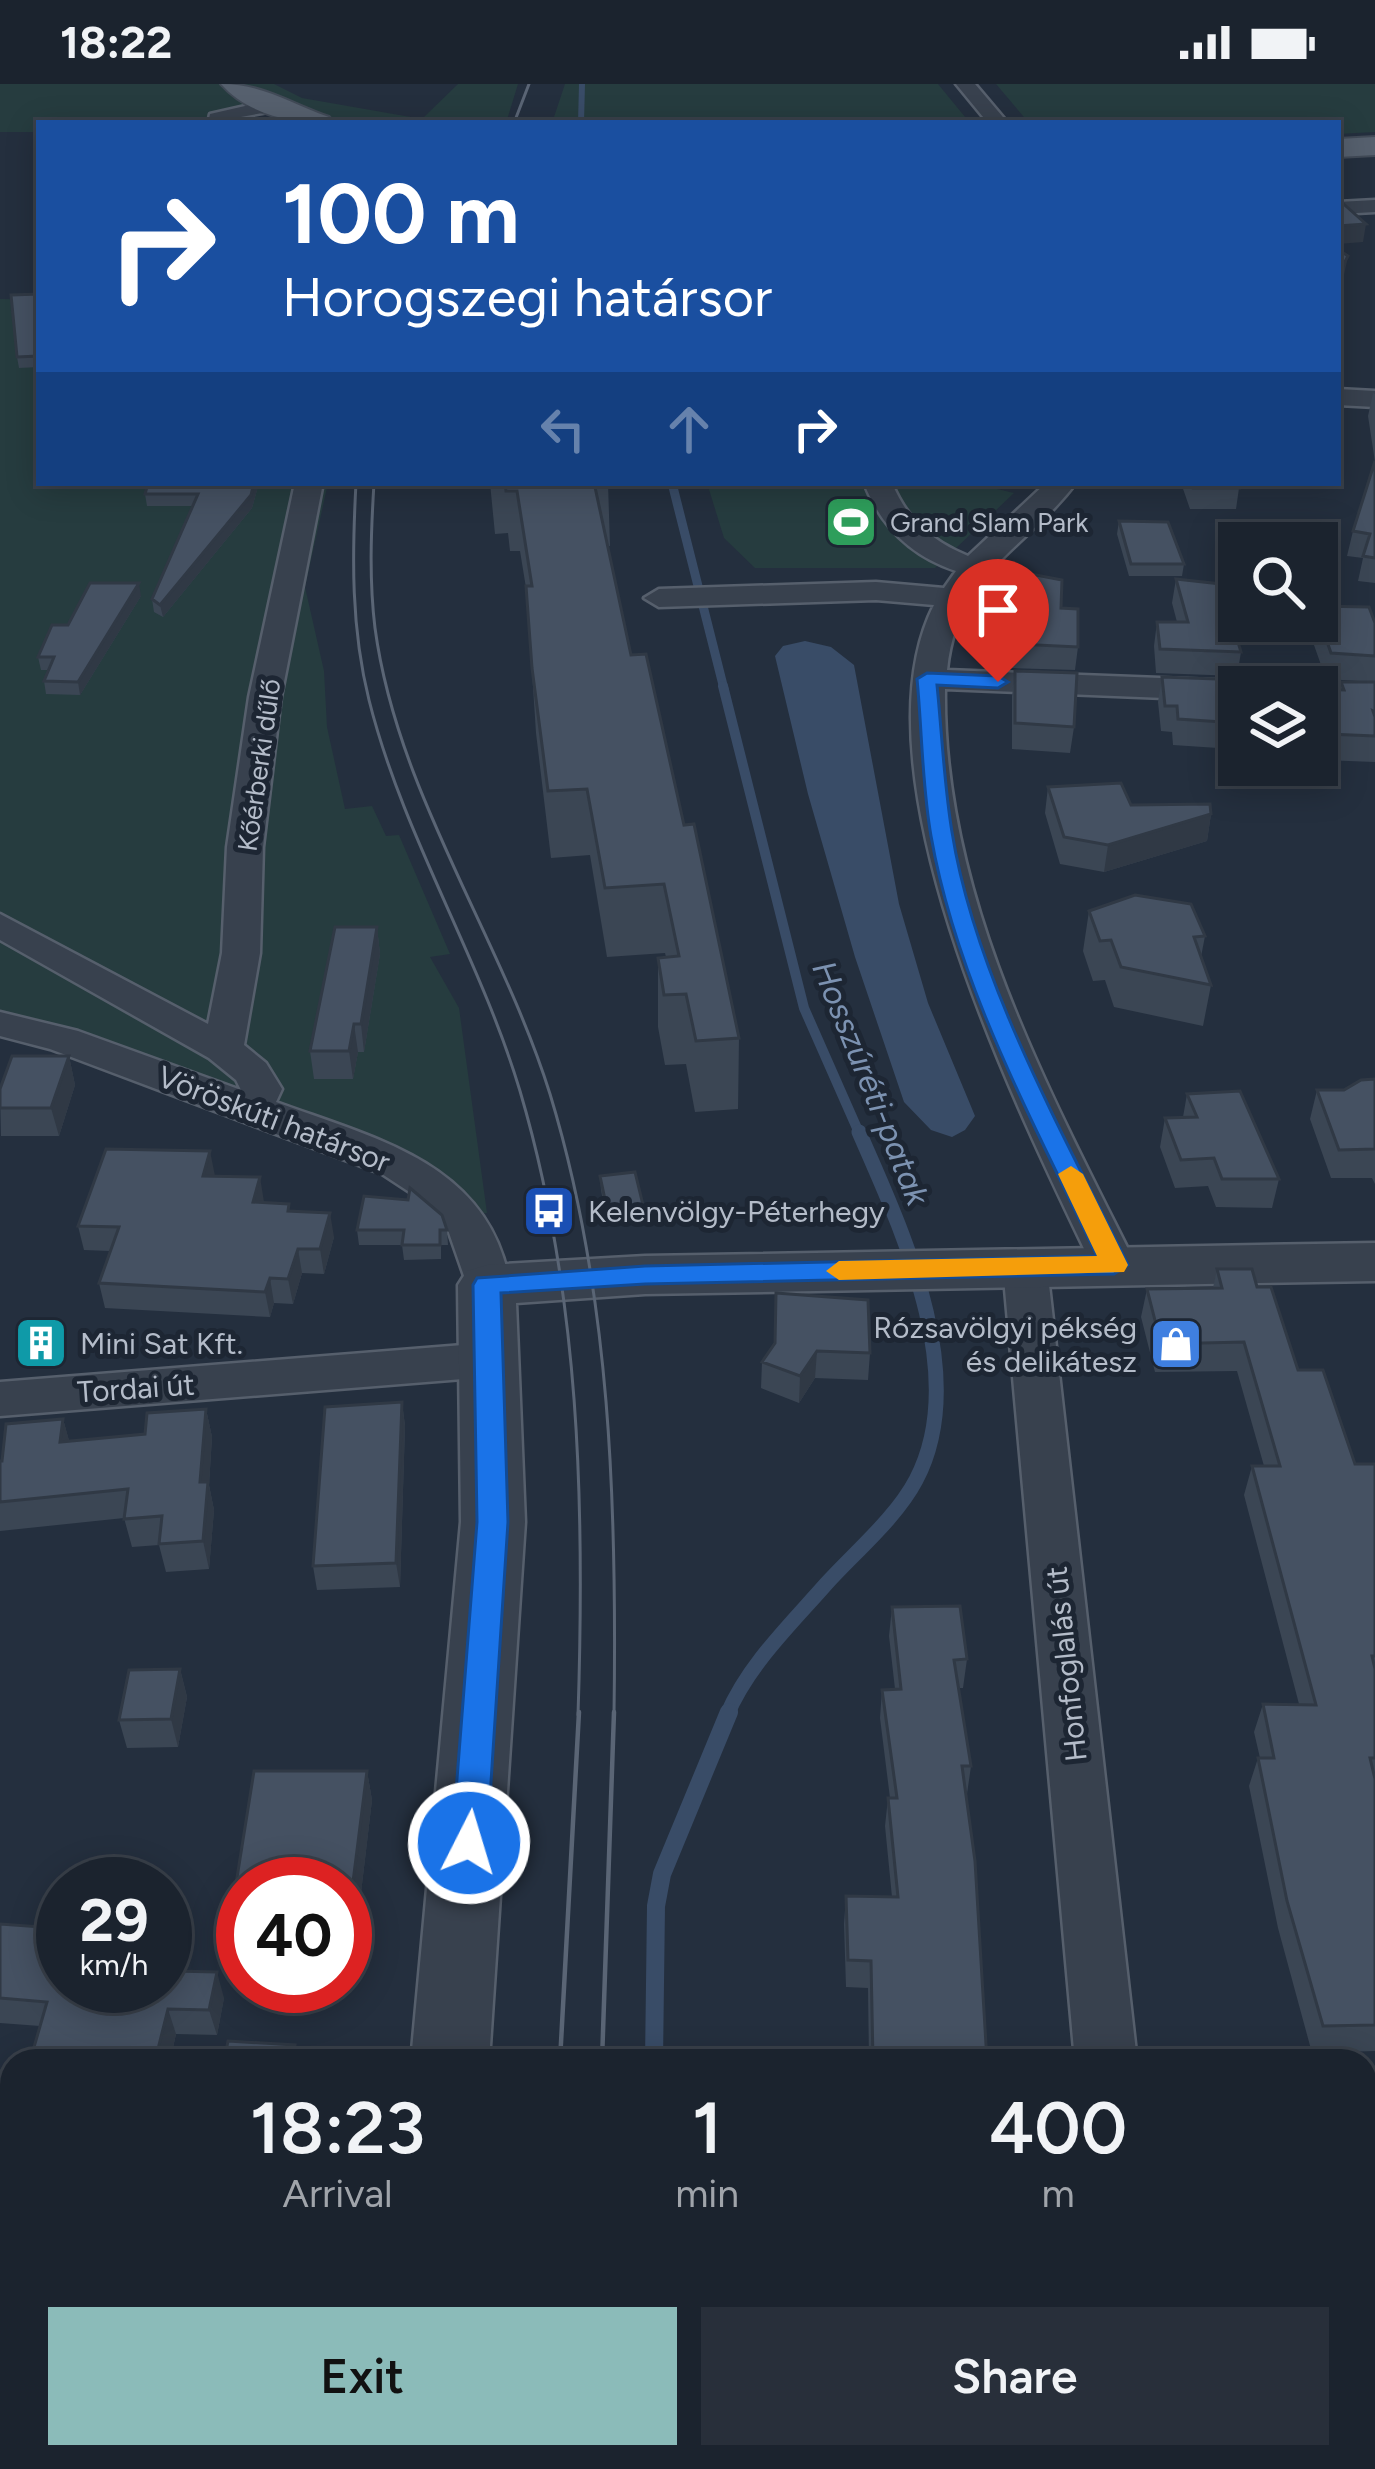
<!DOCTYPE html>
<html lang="en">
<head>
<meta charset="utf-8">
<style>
	:root { --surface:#1b232e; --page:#282f3a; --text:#f1f3f6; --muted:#a0a4aa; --line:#39404a; --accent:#8bbbb9 }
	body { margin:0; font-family:Figtree,sans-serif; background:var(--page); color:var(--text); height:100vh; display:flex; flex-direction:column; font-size:45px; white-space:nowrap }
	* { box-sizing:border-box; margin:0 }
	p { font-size:39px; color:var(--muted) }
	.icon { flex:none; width:66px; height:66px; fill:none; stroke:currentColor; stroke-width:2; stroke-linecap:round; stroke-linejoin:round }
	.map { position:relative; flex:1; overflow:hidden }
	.details { position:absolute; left:0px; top:1965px; width:1377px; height:420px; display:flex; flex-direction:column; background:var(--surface); border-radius:36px 36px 0 0; box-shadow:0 6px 30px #0003,0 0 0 3px var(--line) }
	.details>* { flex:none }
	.banner { position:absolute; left:36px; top:36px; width:1305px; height:366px; border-radius:0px; box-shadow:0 6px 30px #0003,0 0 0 3px var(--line); background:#1a4fa0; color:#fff; overflow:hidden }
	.fabs { position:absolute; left:1218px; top:438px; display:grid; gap:24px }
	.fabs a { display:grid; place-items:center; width:120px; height:120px; border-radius:0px; background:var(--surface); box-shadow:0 6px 30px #0003,0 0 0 3px var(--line); font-size:60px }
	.speed { position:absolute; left:36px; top:1773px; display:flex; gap:24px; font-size:60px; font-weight:700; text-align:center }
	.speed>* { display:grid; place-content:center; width:156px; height:156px; border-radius:50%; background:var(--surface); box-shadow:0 6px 30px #0003,0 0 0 3px var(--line); line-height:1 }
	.speed small { font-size:30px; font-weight:400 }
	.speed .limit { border:18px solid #d22; background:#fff; color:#111 }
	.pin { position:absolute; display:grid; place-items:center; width:102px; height:102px; color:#fff; margin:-123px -51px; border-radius:50% 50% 50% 0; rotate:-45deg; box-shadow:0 0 12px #0007 }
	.pin .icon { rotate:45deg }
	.me { position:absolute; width:132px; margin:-66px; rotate:5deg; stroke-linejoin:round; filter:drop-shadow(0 0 9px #0008) }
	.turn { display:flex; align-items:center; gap:42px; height:252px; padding:0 48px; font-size:54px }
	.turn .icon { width:156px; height:156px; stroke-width:2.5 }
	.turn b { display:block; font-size:84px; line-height:102px }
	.lanes { display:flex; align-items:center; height:114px; padding:0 48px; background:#0003; justify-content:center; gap:60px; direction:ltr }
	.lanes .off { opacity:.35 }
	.eta { display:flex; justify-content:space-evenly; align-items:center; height:204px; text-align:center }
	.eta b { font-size:72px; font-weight:600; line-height:84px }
	.cta { display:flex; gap:24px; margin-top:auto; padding:24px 48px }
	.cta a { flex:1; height:138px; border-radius:0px; background:var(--accent); color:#111; font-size:48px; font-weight:600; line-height:138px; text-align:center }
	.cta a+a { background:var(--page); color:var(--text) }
	.status { display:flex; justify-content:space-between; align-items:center; height:84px; padding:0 60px; background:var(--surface); direction:ltr }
	.status svg { height:33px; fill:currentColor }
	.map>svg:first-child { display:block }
	.green { fill:#263c3f }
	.water { fill:#394c67 }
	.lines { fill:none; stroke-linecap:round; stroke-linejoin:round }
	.stream-far4 { stroke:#394c67; stroke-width:6 }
	.stream-far3 { stroke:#394c67; stroke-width:9 }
	.stream-far2 { stroke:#394c67; stroke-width:10 }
	.stream-far1 { stroke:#394c67; stroke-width:15 }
	.stream { stroke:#394c67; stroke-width:18 }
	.minor-casing { stroke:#565f6c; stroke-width:5 }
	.tertiary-casing { stroke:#565f6c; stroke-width:5 }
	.primary-casing { stroke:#414a57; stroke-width:4 }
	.minor { fill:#38414e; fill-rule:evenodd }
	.tertiary { fill:#38414e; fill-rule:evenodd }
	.primary { fill:#56606e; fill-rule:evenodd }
	.tram-far1 { stroke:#5a6575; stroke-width:3 }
	.tram { stroke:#5a6575; stroke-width:4.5 }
	.wall { fill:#3b4654 }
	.shaded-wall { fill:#303945 }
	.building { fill:#455162; stroke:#303945; stroke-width:3 }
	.route { fill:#1a73e8; stroke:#114b97; stroke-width:3 }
	.slow { fill:#f59e0b }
	.labels { text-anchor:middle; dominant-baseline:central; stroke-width:10; stroke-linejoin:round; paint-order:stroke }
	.far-poi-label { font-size:27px; fill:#b4bcc9; stroke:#1d2633; text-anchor:start }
	.far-street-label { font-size:27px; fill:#b4bcc9; stroke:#1d2633 }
	.street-label { font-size:30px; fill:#b4bcc9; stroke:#1d2633 }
	.poi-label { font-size:30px; fill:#b4bcc9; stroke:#1d2633; text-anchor:start }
	.water-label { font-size:33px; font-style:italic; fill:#7c92b1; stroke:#1d2633 }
</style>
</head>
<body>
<div class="status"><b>18:22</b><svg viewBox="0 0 49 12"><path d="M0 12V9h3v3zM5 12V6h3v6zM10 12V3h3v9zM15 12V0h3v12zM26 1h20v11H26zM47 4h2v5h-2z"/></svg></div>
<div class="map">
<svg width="1375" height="2385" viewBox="0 0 1375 2385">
	<rect width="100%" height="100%" fill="#242f3e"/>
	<path class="green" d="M0,0H274L302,14L422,35L458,0H518L506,39H319L272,22L218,34V39H39V48H0Z
		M565,0H938L970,39H552Z
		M996,0H1375V48L1338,50V39H1029Z
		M0,215L39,216V399H328L305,503L324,587L327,643L345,725L372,722L386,752L399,751L450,870L430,873L459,924L487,1129L464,1132L445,1114L0,940Z
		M707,399H972L1014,409L935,484H755L724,454Z"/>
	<path class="water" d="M805,557L831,563L854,581L899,820L928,919L975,1032L965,1046L952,1053L931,1046L904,1018L855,873L808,710L775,572L783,562Z"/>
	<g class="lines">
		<path class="stream-far4" d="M581,39L582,0"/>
		<path class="stream-far3" d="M672,399L724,605"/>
		<path class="stream-far2" d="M723,602L804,924L860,1051"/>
		<path class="stream-far1" d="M727,1631C748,1581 791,1540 826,1500C855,1468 896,1434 916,1396C971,1292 902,1146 859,1048"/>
		<path class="stream" d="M654,1977L656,1822L662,1790L729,1628
			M648,2373V2385"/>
		<g class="minor-casing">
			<path id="minor" d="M956,0H975L1008,39H988Z
				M272,16L282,22L279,26L208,39L210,30Z
				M1375,116V128L1338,130V118Z
				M1338,305L1375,307V323L1338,321Z
				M295,399H323L281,613L263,763L260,869L244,961L266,979L282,1005L276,1018C376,1055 490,1079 510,1201L503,1212L487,1216L471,1212L447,1143L420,1115L382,1090L50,965L0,952V928L78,947L241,1006L236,996L209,974L0,856V830L208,940L222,869L227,763L249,613Z
				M864,399H892C907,436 932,457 968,472L1046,399H1076C1023,468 957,488 947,586L1239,597L1252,603H1239V617L945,605C942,811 1047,1003 1136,1181L1130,1192L1114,1196L1098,1192L1092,1181C1017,1025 850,687 934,521L876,516L659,523L644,514L659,505L876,498L944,504L956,487C911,472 881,443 864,399Z
				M1025,1168L1041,1172L1047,1183L1137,1977H1075L1003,1183L1009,1172Z
				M488,1259L505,1264L511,1276L505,1288L488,1293L0,1332V1298Z
				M1110,2373H1180L1183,2385H1111Z"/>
		</g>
		<g class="tertiary-casing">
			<path id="tertiary" d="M1375,1159V1197L645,1210L516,1219L525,1438L489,1977H411L461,1438L458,1201L467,1187L487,1181L645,1172Z
				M371,2373H461L460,2385H370Z"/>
		</g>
		<g class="primary-casing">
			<path id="primary" d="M221,0C263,0 289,19 329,33L334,39C292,39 250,32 221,0Z
				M1375,53V71L1338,73V55Z"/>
		</g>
		<use href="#minor" class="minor"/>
		<use href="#tertiary" class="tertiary"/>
		<use href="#primary" class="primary"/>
		<path class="tram-far1" d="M514,39L529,0
			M356,399C352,473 351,544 369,616C403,752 480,873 520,1007C580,1210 585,1421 578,1631
			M374,399C371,448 369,495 375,544C397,709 501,853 550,1010C611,1210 617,1423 614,1631"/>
		<path class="tram" d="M560,1977L579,1628
			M602,1977L614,1628
			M542,2373V2385
			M590,2373V2385"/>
	</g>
	<path class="wall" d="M39,210V283L19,284L17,273Z
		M1373,309L1375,310V499L1358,497L1363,474L1347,472L1353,447L1375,378L1368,332Z
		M148,399H259L252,424L163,533L154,528L152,515L192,422H147L145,410Z
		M490,399H608L610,462H608L631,571L684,741L739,954L738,1025L695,1028L686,980L665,981L658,943V874L666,873L665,869L607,873L590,771L551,774L536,649L527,510L520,467H510L508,449L495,450Z
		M1181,399H1238L1239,404L1236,425H1190Z
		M1119,437L1184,480L1182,492H1129L1117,450Z
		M1004,485L1061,524L1078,563L1075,586L1012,584V563L999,562Z
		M1176,495L1241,568L1237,592L1156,589L1154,562L1157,538H1177L1172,519Z
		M141,512L80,611L46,610L44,597L48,586H41L38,573L68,541Z
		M1317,522L1375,539V598L1326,595L1309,547L1311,537H1317Z
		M1015,587L1074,643L1070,669L1012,665V612Z
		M1162,593L1239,603V649H1236L1233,665L1173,661L1172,648L1161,647L1158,618Z
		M1341,598H1375V678L1322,676L1317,662V605L1340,606Z
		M1048,703L1131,721L1211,730L1207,757L1104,788L1060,780L1045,729Z
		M1089,827L1205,852L1201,873L1211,901L1203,942L1114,923L1105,896L1093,897L1083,867Z
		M377,843L380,870L364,968H358L353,995H314L310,967Z
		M69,972L75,1001L59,1052H1L0,1005Z
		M1375,995V1100L1372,1094H1331L1310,1035L1317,1006H1344Z
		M1187,1010L1279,1095L1272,1124L1216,1123L1208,1102L1175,1104L1160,1063L1165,1034L1183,1033Z
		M215,1092L264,1119L291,1127L334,1153L324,1190L302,1189L293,1220L274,1219L270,1233L105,1224L99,1199L110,1167L84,1166L78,1142Z
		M600,1092L643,1121V1135L607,1139L601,1106Z
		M357,1146H447L448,1161H441V1175L404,1176L402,1161H359Z
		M1217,1185L1257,1203L1298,1286L1355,1380H1375V1967L1312,1969L1278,1844L1249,1702L1258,1674H1260L1254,1648L1263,1620H1299L1244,1411L1252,1382H1264L1237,1287L1155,1288L1141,1233L1147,1205L1213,1204Z
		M775,1260L870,1269L868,1296L815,1294L799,1319L761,1304L762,1278Z
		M402,1318L405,1342L400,1503L317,1506L313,1482Z
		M206,1325L212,1353L209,1401L214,1426L209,1485L166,1488L159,1461L132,1463L124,1434L0,1447V1377L63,1335L69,1357L145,1350Z
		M892,1523L967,1575L963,1604H959L971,1682L967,1710H966L987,1977H869L868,1904L846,1903L844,1840L846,1812L892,1813L885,1742L888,1714H890L880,1634L882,1606L895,1605L889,1552Z
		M180,1585L187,1613L178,1663L127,1664L119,1636Z
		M254,1687H367L372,1716L358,1834H345V1800H243L242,1834L235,1806Z
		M0,1840L56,1844L63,1864V1902L178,1876L181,1887L224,1914L217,1951L176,1950L170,1977H30L40,1942L0,1939Z
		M1365,2168L1375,2226V2257L1366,2273Z
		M271,2373L269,2385H216L212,2375Z"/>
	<path class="shaded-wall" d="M1366,140L1363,158L1338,160V142Z
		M1348,172L1344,191L1338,202V191Z
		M254,399H259L252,424L163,533L160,521Z
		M139,499L141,512L80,611L78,598Z
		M1211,730L1207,757L1104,788L1108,761Z
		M377,843L380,870L364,968L361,940Z
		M354,940L358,968L353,995L349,967Z
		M69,972L75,1001L59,1052L51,1024Z
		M210,1067L215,1092H203Z
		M260,1093L264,1118H253Z
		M330,1129L334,1153L324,1190L320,1165Z
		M298,1165L302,1189L293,1220L288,1195Z
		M270,1194L274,1219L270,1233L265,1208Z
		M817,1267L815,1294L799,1319L800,1292Z
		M402,1318L405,1342L400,1503L396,1479Z
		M206,1325L212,1353L209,1401L214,1426L209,1485L203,1457L200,1398Z
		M63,1335L71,1363L60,1358Z
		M180,1585L187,1613L178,1663L171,1635Z
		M367,1687L372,1716L358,1834L352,1806Z
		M56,1844L63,1864V1877L45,1878Z
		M217,1888L224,1914L217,1951L209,1926Z
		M168,1925L176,1950L170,1977H155Z
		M265,2373H271L269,2385H265L263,2380Z"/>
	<path class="building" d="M1338,115L1366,140L1338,142Z
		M1342,168L1348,172L1338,191V171Z
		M39,210V272L17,273L11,211Z
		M1375,377V474L1363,472L1370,450L1353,447Z
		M148,399H254L251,411L160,521L152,515L198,410H145Z
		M505,399H608L609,402L595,403L631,571L646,570L684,741L694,740L739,954L696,957L686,910L664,911L658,874L679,872L664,800L605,804L587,705L548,707L532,584L526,502H532L517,407H506Z
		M1191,399H1238L1239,404H1193Z
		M1119,437L1168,438L1184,480H1131Z
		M1004,485L1062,496L1061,524L1078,525V563L1015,560L1014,540L1002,539Z
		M1176,495L1221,500L1241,568L1160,565L1157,538H1188Z
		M90,499H139L78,598L44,597L54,573H38L52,541H68Z
		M1317,522L1369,523L1375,539V572L1331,569L1317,529Z
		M1015,587L1077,589L1074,643L1015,639Z
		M1248,590L1252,603H1239V623H1236L1237,639L1178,635L1177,622H1165L1162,593L1244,596Z
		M1341,598H1375V628L1373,627L1375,633V652L1328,650L1317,619V605L1344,606Z
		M1121,699L1131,721L1210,720L1211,730L1108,761L1064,753L1048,703Z
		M1135,811L1191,820L1205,852L1194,853L1211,901L1121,883L1111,856L1100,857L1089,827Z
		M335,843H377L361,940H354L349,967H310Z
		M12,972H69L51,1024H0V1005Z
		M1375,995V1065L1339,1066L1317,1006H1344L1361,996Z
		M1240,1007L1279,1095H1222L1214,1074L1181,1076L1165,1034L1197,1033L1187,1010Z
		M106,1065L210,1067L203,1092L260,1093L253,1118L289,1120L288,1127L330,1129L320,1165H298L288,1195L270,1194L265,1208L99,1199L119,1143L78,1142Z
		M635,1088L643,1121L607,1125L600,1092Z
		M410,1104L442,1131L447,1146H440V1161H402L404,1146H357L364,1112L408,1116Z
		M1217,1185H1252L1257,1203H1271L1298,1286H1323L1355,1380H1375V1572H1372L1375,1585V1674H1370L1375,1695V1941L1323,1942L1287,1817L1258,1674H1274L1263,1620L1316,1621L1252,1382H1280L1244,1258L1161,1260L1147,1205L1222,1204Z
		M776,1209L868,1216L870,1269L817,1267L800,1292L762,1278L775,1259Z
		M402,1318L396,1479L313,1482L325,1323Z
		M206,1325L200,1398H208L203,1457L159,1460L162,1432L124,1435L128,1405L0,1418V1377H2L6,1340L63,1335L60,1358L145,1350L147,1329Z
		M960,1522L967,1575L954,1576L971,1682H962L975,1777L987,1977H873L871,1877L848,1876L846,1812L898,1813L888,1714H897L882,1606L901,1605L892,1523Z
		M180,1585L171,1635L119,1636L129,1586Z
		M254,1687H367L352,1806H345V1800H243V1806H235Z
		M0,1840L56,1844L45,1878H63V1902H165V1876H178L175,1887L217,1888L209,1926L168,1925L155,1977H30L47,1918L0,1914Z
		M228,1957L295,1961L292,1977H224Z
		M1365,2168L1375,2226V2249H1365Z
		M212,2373H265L263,2380L212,2375Z"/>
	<path class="route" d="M927,589L998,592L1008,598L998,604L937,601C942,650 944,700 952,748C975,894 1063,1049 1128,1181L1114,1190L645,1200L501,1209L508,1438L487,1759L482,1770L469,1774L457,1770L452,1759L477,1438L473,1201L477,1194L645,1182L1097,1172C1033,1037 957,900 931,752C922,701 922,646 917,595Z"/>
	<path class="slow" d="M1071,1082L1083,1090L1128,1181L1124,1188L839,1196L826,1187L839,1177L1097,1172L1058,1090Z"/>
	<defs>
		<g id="stadium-square" transform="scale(2.7)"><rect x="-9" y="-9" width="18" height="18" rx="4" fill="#2e9e5b" stroke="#1d2633"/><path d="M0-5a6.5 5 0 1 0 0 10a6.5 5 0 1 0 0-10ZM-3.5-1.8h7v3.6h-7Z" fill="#fff"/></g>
		<g id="bus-square" transform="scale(2.7)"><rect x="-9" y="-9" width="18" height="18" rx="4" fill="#1a4fb4" stroke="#1d2633"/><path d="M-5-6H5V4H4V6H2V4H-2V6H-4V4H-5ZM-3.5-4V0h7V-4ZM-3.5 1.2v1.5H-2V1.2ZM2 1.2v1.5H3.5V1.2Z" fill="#fff"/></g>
		<g id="building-square" transform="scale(2.7)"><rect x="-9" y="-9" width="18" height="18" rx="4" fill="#0f9aa8" stroke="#1d2633"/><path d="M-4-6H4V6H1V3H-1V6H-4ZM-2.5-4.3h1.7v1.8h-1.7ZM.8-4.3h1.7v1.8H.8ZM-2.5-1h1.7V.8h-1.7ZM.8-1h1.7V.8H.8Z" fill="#fff"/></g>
		<g id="shop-square" transform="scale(2.7)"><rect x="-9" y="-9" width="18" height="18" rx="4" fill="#3f7fe0" stroke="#1d2633"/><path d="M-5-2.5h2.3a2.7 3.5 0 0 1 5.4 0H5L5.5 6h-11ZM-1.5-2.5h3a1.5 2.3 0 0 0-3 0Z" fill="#fff"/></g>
	</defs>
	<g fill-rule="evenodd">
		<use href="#stadium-square" x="851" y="438"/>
		<use href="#bus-square" x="549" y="1127"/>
		<use href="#building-square" x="41" y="1259"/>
		<use href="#shop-square" x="1176" y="1260"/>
	</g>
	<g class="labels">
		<g class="far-poi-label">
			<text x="890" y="438">Grand Slam Park</text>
		</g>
		<g class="far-street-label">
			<text transform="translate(259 681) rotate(-82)">Kőérberki dűlő</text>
		</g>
		<g class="street-label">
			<text transform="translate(274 1035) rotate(21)">Vöröskúti határsor</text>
			<text transform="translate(136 1304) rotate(-4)">Tordai út</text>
			<text transform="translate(1066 1580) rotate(-96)">Honfoglalás út</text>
		</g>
		<g class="poi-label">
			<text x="588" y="1127">Kelenvölgy-Péterhegy</text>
			<text x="1137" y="1243" text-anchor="end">Rózsavölgyi pékség<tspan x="1137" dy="34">és delikátesz</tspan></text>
			<text x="80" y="1259">Mini Sat Kft.</text>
		</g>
		<g class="water-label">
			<text transform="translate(871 999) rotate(68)">Hosszúréti-patak</text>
		</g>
	</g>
</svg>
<div class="fabs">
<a><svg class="icon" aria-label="search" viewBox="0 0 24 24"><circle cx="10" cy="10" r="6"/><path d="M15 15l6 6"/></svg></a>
<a><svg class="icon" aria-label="layers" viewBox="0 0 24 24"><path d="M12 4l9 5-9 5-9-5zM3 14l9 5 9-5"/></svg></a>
</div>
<div class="speed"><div>29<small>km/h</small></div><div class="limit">40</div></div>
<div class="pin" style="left:998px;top:598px;background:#d93025"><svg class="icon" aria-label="arrive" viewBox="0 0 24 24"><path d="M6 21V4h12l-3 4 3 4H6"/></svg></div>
<svg class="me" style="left:469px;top:1759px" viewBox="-20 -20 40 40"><circle r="17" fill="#1a73e8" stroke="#fff" stroke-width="3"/><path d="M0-11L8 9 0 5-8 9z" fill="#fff"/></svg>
<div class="banner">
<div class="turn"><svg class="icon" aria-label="right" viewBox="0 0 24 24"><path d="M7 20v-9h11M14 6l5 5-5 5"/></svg><div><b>100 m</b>Horogszegi határsor</div></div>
<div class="lanes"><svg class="icon off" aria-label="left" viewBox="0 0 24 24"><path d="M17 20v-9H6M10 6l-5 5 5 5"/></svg><svg class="icon off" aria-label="ahead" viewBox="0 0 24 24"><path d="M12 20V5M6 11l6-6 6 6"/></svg><svg class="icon" aria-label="right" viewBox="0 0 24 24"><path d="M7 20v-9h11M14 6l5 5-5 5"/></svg></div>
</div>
<section class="details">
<div class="eta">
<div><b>18:23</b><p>Arrival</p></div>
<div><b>1</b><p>min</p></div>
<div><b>400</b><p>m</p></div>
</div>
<div class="cta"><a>Exit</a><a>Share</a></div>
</section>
</div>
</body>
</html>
